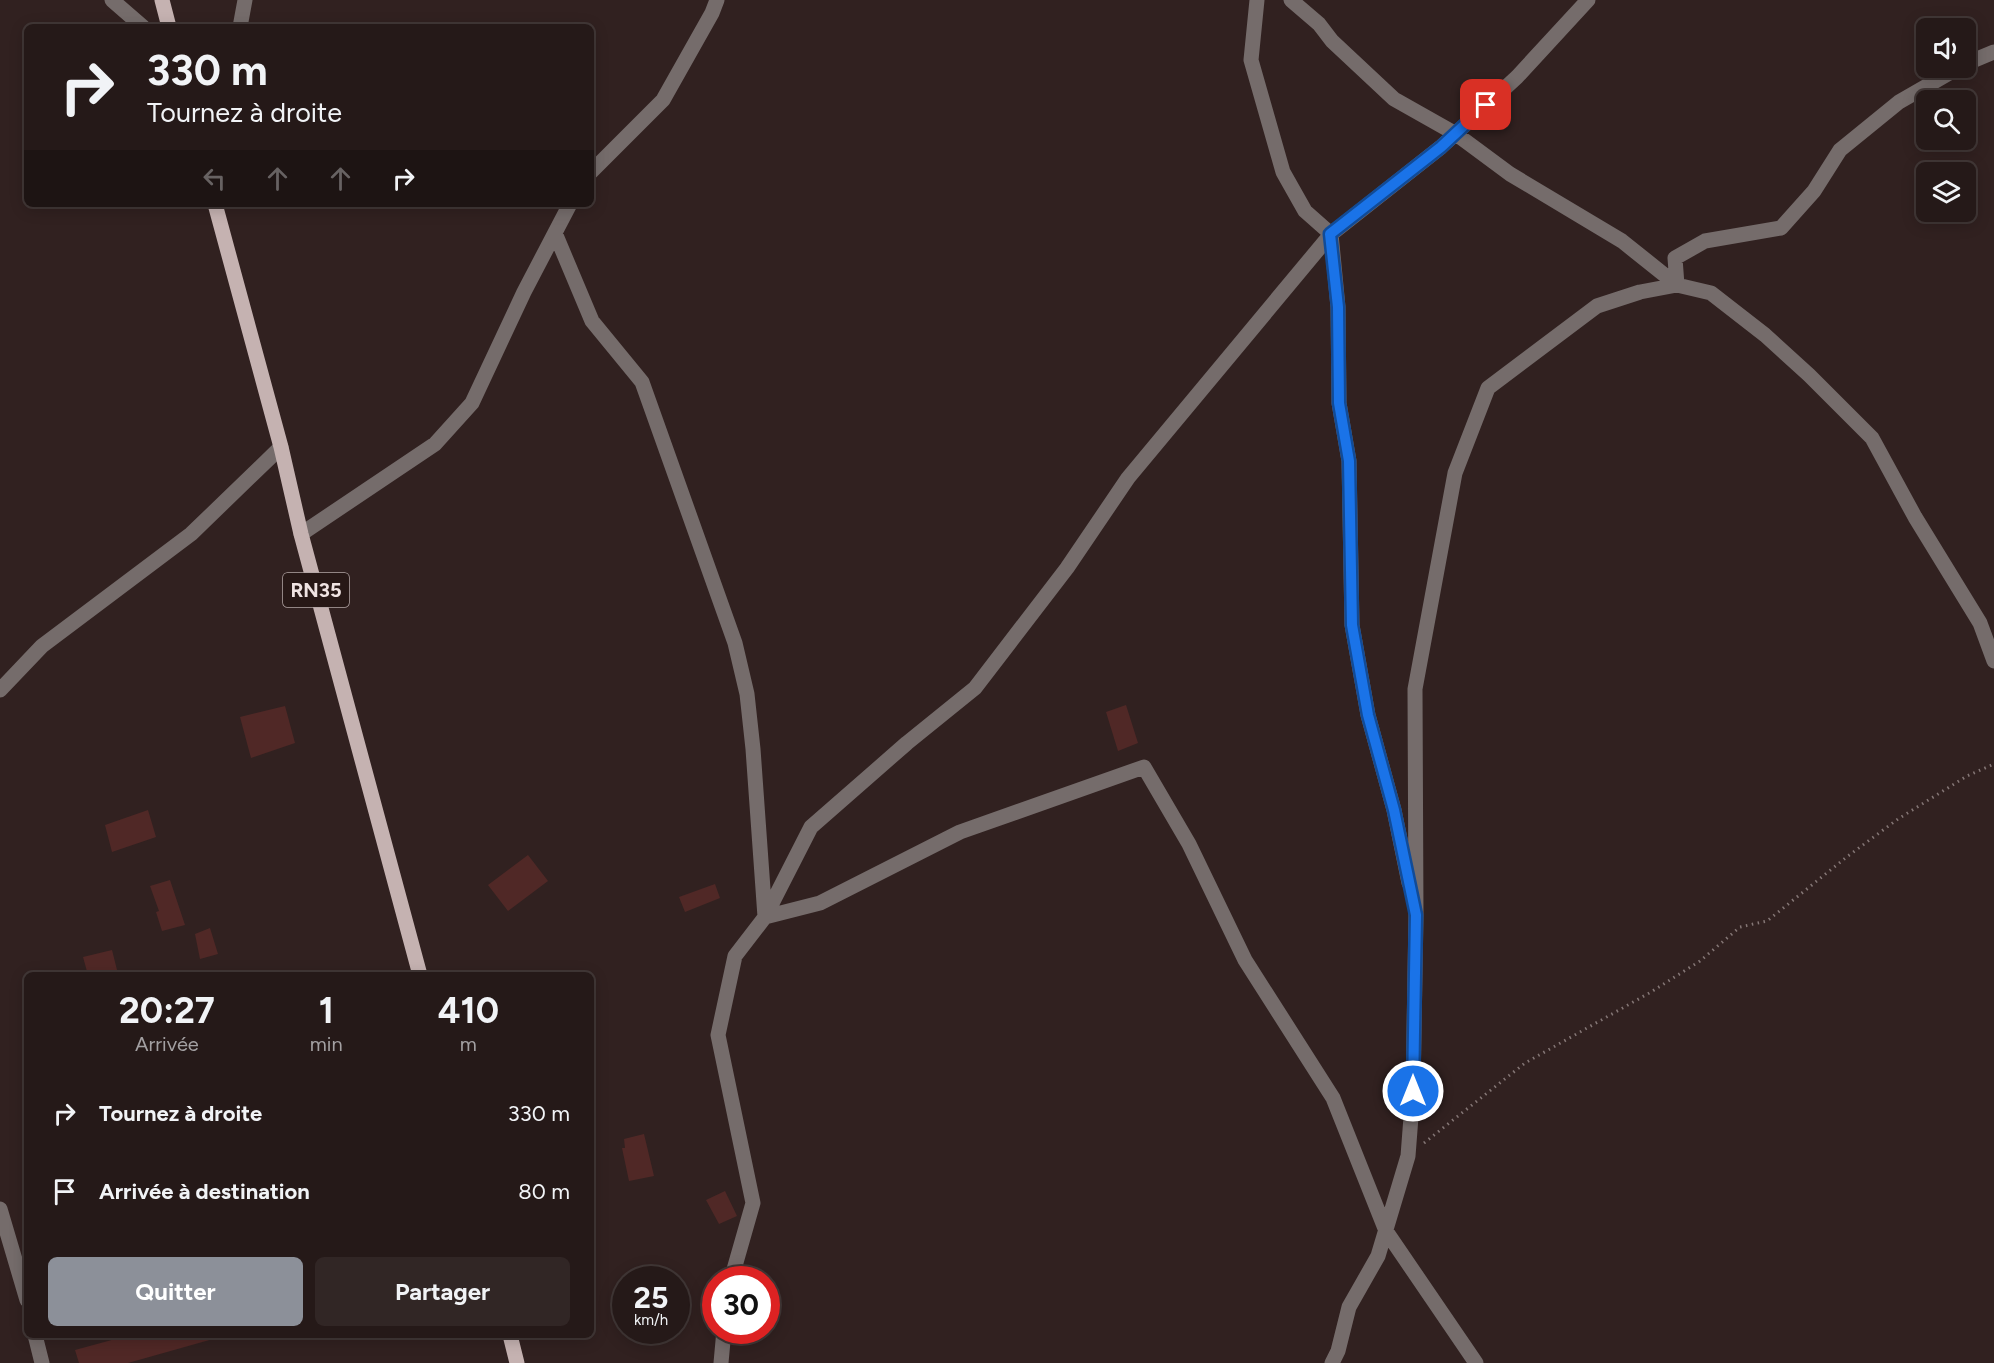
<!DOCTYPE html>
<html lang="fr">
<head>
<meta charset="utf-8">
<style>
	:root { --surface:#251918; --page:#312625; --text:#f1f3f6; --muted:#a3a0a2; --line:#423837; --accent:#8c9099 }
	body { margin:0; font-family:Figtree,sans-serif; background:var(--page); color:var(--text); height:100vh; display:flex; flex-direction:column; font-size:22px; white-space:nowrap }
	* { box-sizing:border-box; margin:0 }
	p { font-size:20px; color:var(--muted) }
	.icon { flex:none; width:33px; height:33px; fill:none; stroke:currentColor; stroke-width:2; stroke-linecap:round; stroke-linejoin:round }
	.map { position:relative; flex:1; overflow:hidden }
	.details { position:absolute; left:24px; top:972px; width:570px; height:366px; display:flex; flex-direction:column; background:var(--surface); border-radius:9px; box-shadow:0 3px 15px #0003,0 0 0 2px var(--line) }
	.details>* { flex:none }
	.hud { position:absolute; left:24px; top:24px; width:570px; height:183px; border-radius:9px; box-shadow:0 3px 15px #0003,0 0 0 2px var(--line); background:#251918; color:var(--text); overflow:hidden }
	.tools { position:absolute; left:1916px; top:18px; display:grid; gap:12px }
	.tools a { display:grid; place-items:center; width:60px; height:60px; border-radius:9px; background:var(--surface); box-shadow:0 3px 15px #0003,0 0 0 2px var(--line); font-size:30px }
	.speed { position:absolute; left:612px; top:1266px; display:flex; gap:12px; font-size:30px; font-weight:700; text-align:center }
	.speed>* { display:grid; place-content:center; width:78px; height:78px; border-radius:50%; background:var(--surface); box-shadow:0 3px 15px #0003,0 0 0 2px var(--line); line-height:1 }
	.speed small { font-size:15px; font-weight:400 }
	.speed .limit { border:9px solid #d22; background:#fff; color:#111 }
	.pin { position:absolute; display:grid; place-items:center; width:51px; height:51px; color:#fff; margin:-26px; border-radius:12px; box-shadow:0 3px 9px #0006 }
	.me { position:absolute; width:66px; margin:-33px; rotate:0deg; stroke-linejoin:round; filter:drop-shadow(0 0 4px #0008) }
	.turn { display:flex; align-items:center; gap:21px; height:126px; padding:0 24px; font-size:27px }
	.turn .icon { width:78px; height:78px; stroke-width:2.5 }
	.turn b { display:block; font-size:42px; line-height:51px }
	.lanes { display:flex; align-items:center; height:57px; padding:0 24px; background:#0003; justify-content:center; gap:30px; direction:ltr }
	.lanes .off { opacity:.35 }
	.eta { display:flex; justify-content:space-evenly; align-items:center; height:102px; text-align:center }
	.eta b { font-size:36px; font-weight:700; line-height:42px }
	.button { display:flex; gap:12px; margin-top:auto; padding:12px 24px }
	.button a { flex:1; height:69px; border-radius:9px; background:var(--accent); color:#fff; font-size:24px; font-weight:700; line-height:69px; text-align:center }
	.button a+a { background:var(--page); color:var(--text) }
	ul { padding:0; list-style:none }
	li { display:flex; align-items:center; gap:18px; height:78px; padding:0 24px }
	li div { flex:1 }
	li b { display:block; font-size:22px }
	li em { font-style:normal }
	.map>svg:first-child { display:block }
	.building { fill:#502826 }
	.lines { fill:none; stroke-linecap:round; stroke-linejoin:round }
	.path { stroke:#857776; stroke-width:3; stroke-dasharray:1.5 4.5; stroke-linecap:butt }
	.minor { stroke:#756c6b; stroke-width:15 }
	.major { stroke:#c5b2b1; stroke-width:15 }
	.route-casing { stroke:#114b97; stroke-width:15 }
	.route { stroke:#1a73e8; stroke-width:10 }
	.labels { text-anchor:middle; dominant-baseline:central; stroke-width:5; stroke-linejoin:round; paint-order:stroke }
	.shield { fill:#271816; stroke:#b3a6a5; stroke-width:1.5 }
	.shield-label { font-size:20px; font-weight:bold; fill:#efe3e2 }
</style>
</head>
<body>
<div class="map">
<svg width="1994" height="1363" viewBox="0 0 1994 1363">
	<rect width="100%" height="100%" fill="#312120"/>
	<path class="building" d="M1126,705L1138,743L1118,751L1106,712Z
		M285,706L295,743L251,758L240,717Z
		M148,810L156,837L112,852L105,825Z
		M528,855L548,881L508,911L488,885Z
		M170,880L185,925L162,931L156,912L159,911L150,886Z
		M715,884L720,898L685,912L679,897Z
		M210,928L218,954L200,959L195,934Z
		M112,950L117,970L99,975H88L83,957Z
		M644,1134L654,1176L629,1181L622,1148H625L624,1139Z
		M725,1191L737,1216L719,1224L706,1200Z
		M130,1335H213V1339L128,1363H79L75,1350Z"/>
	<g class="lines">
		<path class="path" d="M1424,1143L1525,1063L1651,992L1700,961L1740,927L1767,921L1848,856L1898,819L1967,776L1994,764"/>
		<path class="minor" d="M112,0L143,27
			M1257,0L1251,60L1283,172L1305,211L1331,234L1338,307L1339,403L1349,461L1352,625L1368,715L1394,810L1409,883
			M1291,0L1319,24L1332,41L1394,99L1456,134L1510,174L1622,241L1677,285
			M240,27L245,0
			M1965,64L1994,52
			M591,172L663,100L712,13L717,0
			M555,233L592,321L642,382L735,643L747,694L753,749L765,917
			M1677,285L1675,258L1705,241L1781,228L1814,191L1840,150L1899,102L1958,68
			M301,534L435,444L472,403L524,292L570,204
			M0,690L42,646L191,534L281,447
			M765,917L811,827L907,743L975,688L1067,568L1128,478L1331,234L1441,147L1517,77L1588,0
			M0,1209L27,1300
			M731,1280L753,1203L718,1035L735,956L765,917L820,903L960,832L1144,767L1189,844L1245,960L1333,1098L1386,1231L1476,1363
			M35,1335L42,1363
			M721,1363L724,1330
			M1332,1363L1338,1351L1349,1307L1378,1256L1408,1156L1413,1091L1416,915L1415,689L1455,473L1488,388L1597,306L1640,292L1677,285L1711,293L1765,335L1809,375L1872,438L1915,517L1980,623L1994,661"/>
		<path class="major" d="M162,0L169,27
			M215,204L281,447L301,534L420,975
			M510,1335L517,1363"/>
	</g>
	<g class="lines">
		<g class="route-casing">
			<path id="route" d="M1413,1091L1416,915L1394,810L1368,715L1352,625L1349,461L1339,403L1338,307L1330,234L1441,147L1486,105"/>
		</g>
		<use href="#route" class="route"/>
	</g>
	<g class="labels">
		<rect class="shield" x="283" y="573" width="66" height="34" rx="4.5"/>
		<g class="shield-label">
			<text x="316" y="590">RN35</text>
		</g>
	</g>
</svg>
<div class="tools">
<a><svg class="icon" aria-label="sound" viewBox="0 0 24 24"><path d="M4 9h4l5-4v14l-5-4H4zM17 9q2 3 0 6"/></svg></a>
<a><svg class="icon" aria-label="search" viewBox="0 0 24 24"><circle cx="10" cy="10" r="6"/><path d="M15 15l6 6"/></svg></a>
<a><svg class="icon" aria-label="layers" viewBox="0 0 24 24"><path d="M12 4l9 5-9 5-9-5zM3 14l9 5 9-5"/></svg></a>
</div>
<div class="speed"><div>25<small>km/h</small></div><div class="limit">30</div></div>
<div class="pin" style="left:1486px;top:105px;background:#d93025"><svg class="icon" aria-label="arrive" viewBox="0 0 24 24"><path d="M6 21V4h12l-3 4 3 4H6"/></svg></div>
<svg class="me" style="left:1413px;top:1091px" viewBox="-20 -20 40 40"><circle r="17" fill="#1a73e8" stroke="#fff" stroke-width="3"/><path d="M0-11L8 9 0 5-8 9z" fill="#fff"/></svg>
<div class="hud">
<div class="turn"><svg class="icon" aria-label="right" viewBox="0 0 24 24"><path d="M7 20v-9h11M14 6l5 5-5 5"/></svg><div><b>330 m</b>Tournez à droite</div></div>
<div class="lanes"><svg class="icon off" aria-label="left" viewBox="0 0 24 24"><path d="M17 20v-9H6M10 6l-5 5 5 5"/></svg><svg class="icon off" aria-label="ahead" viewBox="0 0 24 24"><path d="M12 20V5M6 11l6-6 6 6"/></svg><svg class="icon off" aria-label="ahead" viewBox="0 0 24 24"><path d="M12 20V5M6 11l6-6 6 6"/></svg><svg class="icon" aria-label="right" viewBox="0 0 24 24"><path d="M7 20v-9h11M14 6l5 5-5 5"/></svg></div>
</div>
<section class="details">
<div class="eta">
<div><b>20:27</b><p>Arrivée</p></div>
<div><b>1</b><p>min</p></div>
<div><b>410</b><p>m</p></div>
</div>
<ul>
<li><svg class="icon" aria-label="right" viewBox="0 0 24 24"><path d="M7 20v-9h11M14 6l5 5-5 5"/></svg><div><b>Tournez à droite</b></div><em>330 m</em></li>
<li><svg class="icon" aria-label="arrive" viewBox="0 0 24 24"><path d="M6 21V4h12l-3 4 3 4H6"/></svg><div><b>Arrivée à destination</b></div><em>80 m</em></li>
</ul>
<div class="button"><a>Quitter</a><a>Partager</a></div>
</section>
</div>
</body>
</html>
